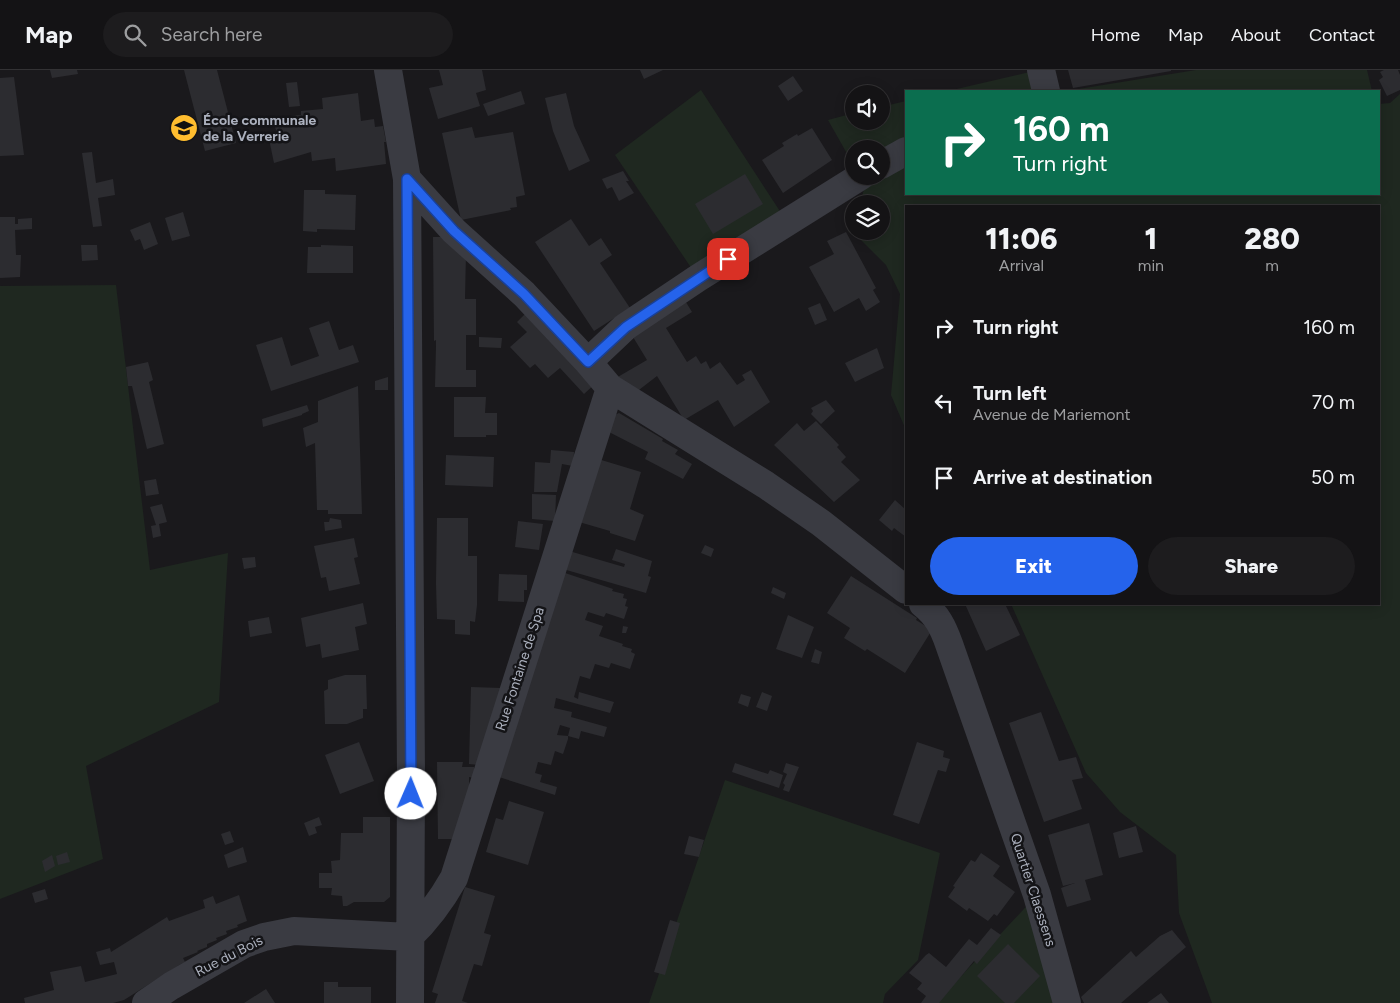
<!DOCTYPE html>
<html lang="en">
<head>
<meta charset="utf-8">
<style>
	:root { --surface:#141315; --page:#1d1c1e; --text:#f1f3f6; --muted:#9d9ea0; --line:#333234; --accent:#2563eb }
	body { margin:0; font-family:Figtree,sans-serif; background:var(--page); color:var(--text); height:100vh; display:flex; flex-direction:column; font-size:19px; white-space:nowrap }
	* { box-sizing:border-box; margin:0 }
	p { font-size:16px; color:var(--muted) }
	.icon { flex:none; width:28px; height:28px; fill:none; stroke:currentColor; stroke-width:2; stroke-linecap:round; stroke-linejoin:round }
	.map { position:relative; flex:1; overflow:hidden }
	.details { position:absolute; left:905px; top:135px; width:475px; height:400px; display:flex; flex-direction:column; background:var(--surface); border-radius:0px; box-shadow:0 2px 12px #0003,0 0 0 1px var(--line) }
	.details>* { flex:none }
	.guide { position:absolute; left:905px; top:20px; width:475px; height:105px; border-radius:0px; box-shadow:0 2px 12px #0003,0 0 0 1px var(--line); background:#0b6e4f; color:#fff; overflow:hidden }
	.tools { position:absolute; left:845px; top:15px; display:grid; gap:10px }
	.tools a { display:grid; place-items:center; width:45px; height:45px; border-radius:50%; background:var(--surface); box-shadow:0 2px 12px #0003,0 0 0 1px var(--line); font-size:25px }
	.pin { position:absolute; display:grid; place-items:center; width:42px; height:42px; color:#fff; margin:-21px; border-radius:10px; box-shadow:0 2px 8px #0006 }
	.me { position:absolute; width:55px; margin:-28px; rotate:1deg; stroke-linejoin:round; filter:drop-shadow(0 0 4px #0008) }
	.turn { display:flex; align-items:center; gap:18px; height:105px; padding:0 25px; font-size:22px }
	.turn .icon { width:65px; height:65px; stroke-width:2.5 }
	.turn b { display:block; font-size:35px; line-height:42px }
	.eta { display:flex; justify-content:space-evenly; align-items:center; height:85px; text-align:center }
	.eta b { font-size:30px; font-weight:800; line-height:35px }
	.button { display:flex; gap:10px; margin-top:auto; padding:10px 25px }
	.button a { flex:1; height:58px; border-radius:30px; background:var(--accent); color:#fff; font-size:20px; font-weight:800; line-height:58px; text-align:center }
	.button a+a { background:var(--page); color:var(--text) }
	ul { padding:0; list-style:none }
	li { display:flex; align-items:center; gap:15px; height:75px; padding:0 25px }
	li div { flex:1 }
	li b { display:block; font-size:19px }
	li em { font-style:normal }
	header { display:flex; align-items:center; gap:30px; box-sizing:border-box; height:70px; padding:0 25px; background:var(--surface); border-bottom:1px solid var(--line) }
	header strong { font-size:24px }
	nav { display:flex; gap:28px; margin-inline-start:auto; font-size:18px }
	.search { width:350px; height:45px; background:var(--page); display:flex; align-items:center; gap:12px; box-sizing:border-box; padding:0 18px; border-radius:28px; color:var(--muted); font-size:19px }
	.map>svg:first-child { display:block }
	.green { fill:#1f2820 }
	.building { fill:#2c2c30 }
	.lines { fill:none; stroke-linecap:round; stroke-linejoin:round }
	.minor { stroke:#3a3b42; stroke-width:28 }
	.route-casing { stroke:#184099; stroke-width:12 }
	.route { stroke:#2563eb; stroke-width:9 }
	.labels { text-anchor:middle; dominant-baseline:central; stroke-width:5; stroke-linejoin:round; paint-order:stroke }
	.poi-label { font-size:14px; font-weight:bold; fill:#abb0bd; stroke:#141417; text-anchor:start }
	.street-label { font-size:14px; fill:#abb0bd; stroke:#141417 }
</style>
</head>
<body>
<header>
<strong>Map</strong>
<div class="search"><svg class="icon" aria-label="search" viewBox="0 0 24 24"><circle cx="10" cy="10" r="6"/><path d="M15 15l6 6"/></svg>Search here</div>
<nav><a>Home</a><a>Map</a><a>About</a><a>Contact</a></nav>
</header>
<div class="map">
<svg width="1400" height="933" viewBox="0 0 1400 933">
	<rect width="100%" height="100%" fill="#1a191c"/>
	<path class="green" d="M1038,0L1046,21H948Z
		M1196,0H1367L1372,21H1066Z
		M701,20L787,152L698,208L615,85Z
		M1400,24V933H1212L1179,843L1176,785L1120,742L1086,703L1011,534H1379V136H906V360L891,325L900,224L886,195L855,164V161H881V134H861L866,106H881V79H854V96L828,50L854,43V51H881V37L906,31V124H1379V34L1390,33Z
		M116,215L150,500L228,483L219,632L86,696L103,789L0,829V216Z
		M725,710L940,783L918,890L885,924L883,933H649Z
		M1037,825L1067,933H936Z"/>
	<path class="building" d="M50,0H77L78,4L52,8Z
		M184,0H217L236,73L205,81Z
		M439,0H482L486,20L476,23L480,36L438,49L429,18L443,15Z
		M640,0H663L644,9Z
		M1068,0H1171V1L1073,18Z
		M1384,0H1398L1400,5V20L1387,26L1379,10L1383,7L1380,2Z
		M793,6L803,21L788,31L778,16Z
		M14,7L24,85L0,86V8Z
		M297,12L300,36L289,37L286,13Z
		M521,21L525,34L488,46L483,34Z
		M358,23L361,51L374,49L375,57L383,56L386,72H384L386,94L336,101L335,88L312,91L311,82L274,93L269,69L278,66L275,57L290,53V46L301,45V41L323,39L322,28Z
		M566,23L574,56L590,91L569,101L553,61L545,28Z
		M472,57L475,68L513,62L525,125L516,127L517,137L510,138L511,140L461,150L442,63Z
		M812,58L832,90L783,123L762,90L784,76L782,73L797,64L798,66Z
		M92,82L96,113L113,109L115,125L98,128L102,156L93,157L82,83Z
		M623,101L629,111H626L634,123L619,131L612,117L607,119L602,109Z
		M745,104L763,134L713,164L695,134Z
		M304,120H325V124L356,125L355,160L317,159V162L303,161Z
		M183,142L190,166L172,171L165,148Z
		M0,147H15V154H18V149L32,148V159L15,160L16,185H21L20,207L0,208Z
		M571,149L589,176L601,168L612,185L600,193L630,238L594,261L535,172Z
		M150,152L158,174L144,180L140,169L135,171L130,160Z
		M846,162L876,218L873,220L880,232L866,241L859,228L834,242L809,197L834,184L827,171Z
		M433,167H451L466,182L465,229H476V265H466V300H476V317H435L436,276V270L434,271Z
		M81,175H97L98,190L82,191Z
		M321,175L353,176V203H307L308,177H321Z
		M684,229L692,242L666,258L687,292L696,286L701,294L706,291L710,299L720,292L737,315L745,310L742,305L751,300L770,332L734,357L718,330L684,350L657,306L635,323L616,308L647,290L630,262Z
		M820,233L827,250L815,255L808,238Z
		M530,239L597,312L584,324L560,298L548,308L535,294L530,298L510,277L527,262L517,252Z
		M329,251L339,280L353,275L359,292L271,321L256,275L282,267L291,296L319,286L309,258Z
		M479,267L502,268L501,278L479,277Z
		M877,278L884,298L855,312L845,293Z
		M148,292L153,310L149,312L164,374L147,379L132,316H128L126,297Z
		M388,307V320H375V311Z
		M358,316L362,444H328V440H317L315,373L306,377L303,358L318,352V331Z
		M454,327H486L485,343H497V365H486V367H454Z
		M826,330L835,341L821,354L811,344L813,341L811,338Z
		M307,335L309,341L302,344V345L263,357L262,349Z
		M619,343L663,369L662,371L678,380L675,384L692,394L683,409L645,389L648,382L607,361L611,347Z
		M816,351L839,375L837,377L846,387L841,392L860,410L834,432L774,375L797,353L804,361Z
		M551,380L574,382L573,396L562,394L557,422H534L535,392L550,393Z
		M446,385L494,387L493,417L445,415Z
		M598,389L641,402L630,439L644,445L635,471L610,463V461L579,452Z
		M156,409L159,424L146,426L144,411Z
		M532,424L556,425L555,451L532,449Z
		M895,430L906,440V467L894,458L892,461L879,450Z
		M162,434L167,452L159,454L161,466L153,468L151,456L156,455L150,437Z
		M330,448L341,450L342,458L325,461L324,452H329Z
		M437,448H468V486H477V535L475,552L470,551V565L455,564V550L437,549L436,513Z
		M518,451L543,454L539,480L515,477Z
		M354,468L358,487L354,488L360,514L329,521L326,507L321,508L314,476Z
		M705,475L714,479L711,487L701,483Z
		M616,479L652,491L648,506L651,507L646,523L563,499L569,481L624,497L625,494L612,490Z
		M255,487L256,497L244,499L242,488Z
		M562,502L613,519L612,521L624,524L623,528L627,529L625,536L628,537L624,549L606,543L604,547L588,542L585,550L603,556L599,566L623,574L622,576L632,579L631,582L635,584L630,599L611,593L609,598L595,594L590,609L580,606L574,627L578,629L579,622L614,632L610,643L556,628L554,638L572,642L571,647L607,657L604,667L581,661L579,669L568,666L570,658L560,655L557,665L568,666V669L563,684L555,681L551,695L538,692L535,703L542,705L540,712L557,717L555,725L499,707Z
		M499,504L527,505V520H524V532L498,531Z
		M851,506L917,548L916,550L932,560L905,603L867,579L865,581L844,568L850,558L827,543Z
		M773,517L786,523L784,529L771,523Z
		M363,533L367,554L355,557L359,580L322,588L320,574L306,577L301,548Z
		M965,534H1005L1020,565L986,581Z
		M788,545L814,557L802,588L776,579Z
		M269,547L272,563L250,567L248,551Z
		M623,556L628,557L626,563H622Z
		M815,579L822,582L819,594L811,592Z
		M345,605H366L367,639H363V648L347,654H325L324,621L328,619V610Z
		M471,617L501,618L480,695L469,694Z
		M762,622L772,626L767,641L756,637Z
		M741,624L751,627L748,637L738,633Z
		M1041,642L1059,691L1076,687L1083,708L1072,710L1082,739L1044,752L1009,653Z
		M359,672L374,711L340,724L325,685Z
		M917,672L944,681L943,687L950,689L946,702L938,700L919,754L893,745Z
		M437,692H463L462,697H474V708L469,707L470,757L464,769H438Z
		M735,693L768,704L770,700L783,705L779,718L732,702Z
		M786,693L799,697L789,722L783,720L785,715L783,713L787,704L783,702Z
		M509,731L544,742L528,795L486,782L496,748L503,750Z
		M319,747L322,755L315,757L317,763L309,766L304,753Z
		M363,747H390V827L384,832H354L347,836H343L342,826L331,825L332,818H319V803H332L331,791L340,790L341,763H363Z
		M1089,753L1103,805L1085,810L1091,830L1067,837L1061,818L1075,813L1063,816L1048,765Z
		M1136,756L1143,782L1119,788L1113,763Z
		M230,761L234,772L225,775L221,764Z
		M689,766L704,770L699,787L684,784Z
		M243,777L247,792L228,798L224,785Z
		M67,782L70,792L58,795L56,786Z
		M981,783L1000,796L993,806L1015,822L997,846L994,844L988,851L969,838L967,841L948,827L955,817L953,816L971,790L975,792Z
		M52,785L55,796L45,802L42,791Z
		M465,817L495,826L484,863L491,865L482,896L474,894L468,912L462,931L468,933H435L438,924L432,922Z
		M45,819L48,829L35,833L32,823Z
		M239,825L247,851L237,855L238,857L226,861L227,864L216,868L217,870L207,874V877L197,881L198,882L183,888L185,892L181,894L124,930L113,933H25L24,928L54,920L50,902L81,896L85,912L117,904L114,892L100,895L96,882L110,878L111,882L167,847L169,851L205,838L203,830L213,826L216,834Z
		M670,850L680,853L665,905L654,902Z
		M991,858L1001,865L977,894L974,891L939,933H921L926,926L917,919L922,913L909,903L926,885L929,883L946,897L969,869L977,875Z
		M1172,860L1186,877L1121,933H1084L1081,927L1131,881L1136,887L1160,866Z
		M1008,874L1040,906L1014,933H1005L977,906Z
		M324,912H338V917H371V933H324Z
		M266,919L275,933H244Z
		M1161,923L1169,933H1147Z"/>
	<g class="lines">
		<path class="minor" d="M388,0L407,109L411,706L410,933
			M1041,0L1046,21
			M881,95L906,81
			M407,109L454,161L524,224L588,292L610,318L766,415L821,453L906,520
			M588,292L625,257L698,208L861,106
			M923,534C937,545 943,557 949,574L1037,825L1067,933
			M409,867C428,849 441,831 454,808L610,318
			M146,933L171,916L244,874L264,867L294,861L409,867"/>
	</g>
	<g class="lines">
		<g class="route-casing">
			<path id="route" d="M411,724L407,109L454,161L524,224L588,292L626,257L728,189"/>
		</g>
		<use href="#route" class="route"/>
	</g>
	<defs>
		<g id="school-disc" transform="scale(1.4375)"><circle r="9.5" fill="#ffbd2f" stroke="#141417"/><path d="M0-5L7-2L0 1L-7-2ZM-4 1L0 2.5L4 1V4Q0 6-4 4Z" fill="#111"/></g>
	</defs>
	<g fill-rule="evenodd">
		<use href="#school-disc" x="184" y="58"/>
	</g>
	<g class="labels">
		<g class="poi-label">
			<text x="203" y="50">École communale<tspan x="203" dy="16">de la Verrerie</tspan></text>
		</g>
		<g class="street-label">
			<text transform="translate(520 599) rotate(-72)">Rue Fontaine de Spa</text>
			<text transform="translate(1033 820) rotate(72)">Quartier Claessens</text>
			<text transform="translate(229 886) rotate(-27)">Rue du Bois</text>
		</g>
	</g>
</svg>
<div class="tools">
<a><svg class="icon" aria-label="sound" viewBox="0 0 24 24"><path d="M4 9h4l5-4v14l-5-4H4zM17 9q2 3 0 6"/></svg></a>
<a><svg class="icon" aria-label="search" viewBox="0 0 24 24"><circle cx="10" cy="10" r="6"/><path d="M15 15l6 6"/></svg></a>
<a><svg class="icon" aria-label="layers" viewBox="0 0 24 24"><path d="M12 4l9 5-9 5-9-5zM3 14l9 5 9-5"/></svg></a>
</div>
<div class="pin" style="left:728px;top:189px;background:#d93025"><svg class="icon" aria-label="arrive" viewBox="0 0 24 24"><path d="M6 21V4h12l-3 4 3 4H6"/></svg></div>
<svg class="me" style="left:411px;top:724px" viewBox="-20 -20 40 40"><circle r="19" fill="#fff"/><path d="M0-13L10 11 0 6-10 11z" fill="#2563eb"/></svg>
<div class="guide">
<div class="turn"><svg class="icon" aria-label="right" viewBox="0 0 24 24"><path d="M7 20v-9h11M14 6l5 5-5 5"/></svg><div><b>160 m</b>Turn right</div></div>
</div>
<section class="details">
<div class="eta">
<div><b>11:06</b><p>Arrival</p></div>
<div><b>1</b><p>min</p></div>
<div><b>280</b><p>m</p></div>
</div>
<ul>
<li><svg class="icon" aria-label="right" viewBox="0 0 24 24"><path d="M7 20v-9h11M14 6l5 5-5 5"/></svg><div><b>Turn right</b></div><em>160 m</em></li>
<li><svg class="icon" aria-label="left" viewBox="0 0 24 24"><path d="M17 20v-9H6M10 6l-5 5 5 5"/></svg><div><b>Turn left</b><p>Avenue de Mariemont</p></div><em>70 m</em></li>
<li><svg class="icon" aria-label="arrive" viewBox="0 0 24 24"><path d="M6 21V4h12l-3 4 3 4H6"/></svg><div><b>Arrive at destination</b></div><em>50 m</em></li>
</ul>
<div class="button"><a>Exit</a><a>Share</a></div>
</section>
</div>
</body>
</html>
